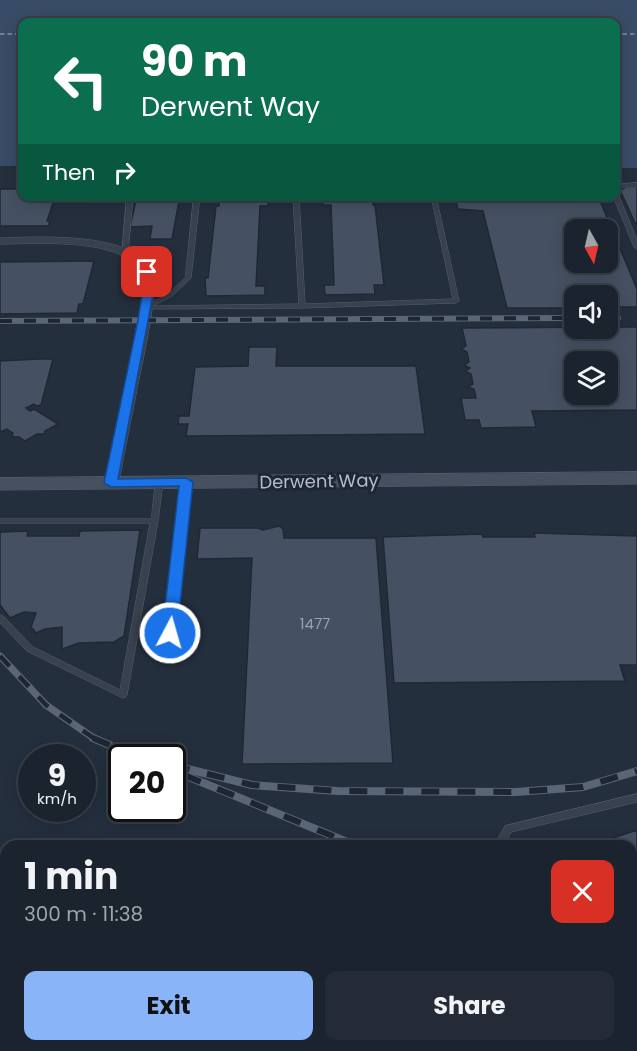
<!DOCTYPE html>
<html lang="en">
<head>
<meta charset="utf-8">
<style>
	:root { --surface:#1b232e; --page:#242b36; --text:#f1f3f6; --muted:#a0a4aa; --line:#39404a; --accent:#8ab4f8 }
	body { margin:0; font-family:Poppins,sans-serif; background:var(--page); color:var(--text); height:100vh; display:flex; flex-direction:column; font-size:22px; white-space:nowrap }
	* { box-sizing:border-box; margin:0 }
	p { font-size:20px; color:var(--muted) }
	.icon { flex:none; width:33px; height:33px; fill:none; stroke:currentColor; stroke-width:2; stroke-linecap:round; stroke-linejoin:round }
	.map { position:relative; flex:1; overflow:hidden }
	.details { position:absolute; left:0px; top:840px; width:638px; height:212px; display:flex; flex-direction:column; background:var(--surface); border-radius:18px 18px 0 0; box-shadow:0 3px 15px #0003,0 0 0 2px var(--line) }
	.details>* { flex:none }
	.top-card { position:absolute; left:18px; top:18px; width:602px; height:183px; border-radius:12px; box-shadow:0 3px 15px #0003,0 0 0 2px var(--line); background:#0b6e4f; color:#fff; overflow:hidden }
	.needle { width:39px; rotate:172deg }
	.buttons { position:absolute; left:564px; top:219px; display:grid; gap:12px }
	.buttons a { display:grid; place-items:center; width:54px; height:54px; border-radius:12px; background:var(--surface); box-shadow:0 3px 15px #0003,0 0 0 2px var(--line); font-size:30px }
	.speed { position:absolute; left:18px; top:744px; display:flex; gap:12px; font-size:30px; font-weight:700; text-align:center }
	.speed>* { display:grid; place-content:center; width:78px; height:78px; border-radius:50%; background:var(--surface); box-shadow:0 3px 15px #0003,0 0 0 2px var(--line); line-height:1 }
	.speed small { font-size:15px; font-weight:400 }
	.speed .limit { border:3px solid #111; border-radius:9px; background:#fff; color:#111 }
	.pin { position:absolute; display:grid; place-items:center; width:51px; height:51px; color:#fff; margin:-26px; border-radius:12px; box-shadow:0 3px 9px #0006 }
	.me { position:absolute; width:66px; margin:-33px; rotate:6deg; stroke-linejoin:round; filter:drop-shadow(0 0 4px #0008) }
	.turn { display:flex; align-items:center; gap:21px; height:126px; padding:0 24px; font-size:27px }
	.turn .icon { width:78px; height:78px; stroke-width:2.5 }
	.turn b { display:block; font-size:42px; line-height:51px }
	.then { display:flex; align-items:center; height:57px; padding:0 24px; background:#0003; gap:12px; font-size:22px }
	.round { display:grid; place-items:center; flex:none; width:63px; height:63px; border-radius:12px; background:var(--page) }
	.head { display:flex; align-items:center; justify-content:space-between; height:102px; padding:0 24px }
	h1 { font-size:36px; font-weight:700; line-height:45px }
	.primary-button { display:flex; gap:12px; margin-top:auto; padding:12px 24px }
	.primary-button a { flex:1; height:69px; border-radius:12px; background:var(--accent); color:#111; font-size:24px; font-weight:700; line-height:69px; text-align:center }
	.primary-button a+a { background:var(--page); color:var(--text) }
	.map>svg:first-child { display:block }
	.water { fill:#394c67 }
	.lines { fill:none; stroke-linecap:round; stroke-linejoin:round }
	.ferry { stroke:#7c92b1; stroke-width:1.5; stroke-dasharray:4.5 3; stroke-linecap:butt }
	.building { fill:#455162; stroke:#1f2835; stroke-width:1.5; fill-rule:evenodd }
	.lane-casing { stroke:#565f6c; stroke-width:1 }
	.street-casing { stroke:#565f6c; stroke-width:1 }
	.secondary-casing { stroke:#565f6c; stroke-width:1 }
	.lane { fill:#38414e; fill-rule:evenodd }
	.street { fill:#38414e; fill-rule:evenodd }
	.secondary { fill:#465061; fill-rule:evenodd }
	.rail-far2-casing { stroke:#5a6575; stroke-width:6 }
	.rail-far1-casing { stroke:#5a6575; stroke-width:7 }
	.rail-casing { stroke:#5a6575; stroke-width:8 }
	.rail-far2 { stroke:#1d2633; stroke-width:4; stroke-dasharray:12; stroke-linecap:butt }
	.rail-far1 { stroke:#1d2633; stroke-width:4.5; stroke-dasharray:14; stroke-linecap:butt }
	.rail { stroke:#1d2633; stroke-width:6; stroke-dasharray:18; stroke-linecap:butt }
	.route { fill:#1a73e8; stroke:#114b97; stroke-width:1.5 }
	.labels { text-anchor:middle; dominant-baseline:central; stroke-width:6; stroke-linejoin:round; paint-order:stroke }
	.number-label { font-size:15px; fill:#98a1af }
	.street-label { font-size:18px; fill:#b4bcc9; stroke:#1d2633 }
</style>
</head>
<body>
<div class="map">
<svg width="637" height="1051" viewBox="0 0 637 1051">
	<rect width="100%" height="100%" fill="#242f3e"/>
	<path class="water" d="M0,0H637V168H615V22H22V166H0Z"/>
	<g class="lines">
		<path class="ferry" d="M0,34H22
			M615,34H637"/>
	</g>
	<path class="building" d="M626,187H637V223H635L620,190Z
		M0,189H22V196H92L91,203H53L47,221H50L48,226H0Z
		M137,196H180L172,239H150L152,226L130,227Z
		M223,196H268V206H260L256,286H265V295L206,296L205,278H208L216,206H219L220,199H223Z
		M323,196L372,198L373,205H375L384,285H374L375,294L325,295L324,285H334L331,205H323Z
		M455,196H598L637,289V307H608V296H574V308H507L483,211L458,209ZM574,230H608V262H574Z
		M94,261L83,304H79L77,313L0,314V262Z
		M608,327H637V410L532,411L536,427L481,428L479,420H465L461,398H476L474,389L468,387L473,384L471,374L465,371L470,368L464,365L469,362L467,352L461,349L466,346L462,328ZM574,362H608V394H574Z
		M249,347H277L276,366H416L425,434L186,436L188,424H178L179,416H189L195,367L248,366Z
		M39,359H53L41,405L37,406L34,404L26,408L30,411L34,409L58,424L45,431L44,434H37L25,441L19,437H12L13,433L7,429L0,432V361Z
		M279,526L283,529L284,538H376L393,763L242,764L252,558L197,559L200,528H258L263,530Z
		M140,530L124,636L114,642L79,643L62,649V627L45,629L36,633L31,627L36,613L24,612L10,618L0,605V532L28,531L27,536H79L80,531Z
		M635,532H637V665H620L625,681L394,683L383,537L482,534L483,537H535L534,533L636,536Z
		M637,830V942L632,944V846H589Z"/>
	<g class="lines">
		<g class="lane-casing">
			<path id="lane" d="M637,183V187H621L615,191V187L620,184Z
				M615,192L618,194L637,240V249L634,247L613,196H615Z
				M127,196H133L128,254L125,256L122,254Z
				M194,196H200L191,278L172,296L153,306L299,304L293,196H299L305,304L453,299L431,196H436L459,301L456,303L302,308L143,309V307L146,306L168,294L185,278Z
				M156,480H162L163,482L158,521L127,695L126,697L123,698L27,651L0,623V615L3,616L33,647L120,690L150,523H0V519H151Z
				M183,480H189L190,482L174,633L173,635H167L166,633Z
				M637,794V802L511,832L504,846H494L505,826Z
				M632,979L637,981V992L632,989Z"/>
		</g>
		<g class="street-casing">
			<path id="street" d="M0,238C37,237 132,231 152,270C160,285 143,359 139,379C134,404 129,430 124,455C122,465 121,477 116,486H106L104,483C115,432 127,381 136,330C139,312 144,292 142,275C141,270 138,267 134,264C108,238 35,244 0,244Z"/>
		</g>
		<g class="secondary-casing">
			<path id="secondary" d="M637,472V484L0,490V478Z"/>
		</g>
		<use href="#lane" class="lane"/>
		<use href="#street" class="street"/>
		<use href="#secondary" class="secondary"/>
		<g class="rail-far2-casing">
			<path id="rail-far2" d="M608,318H618
				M0,321L574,318"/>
		</g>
		<g class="rail-far1-casing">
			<path id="rail-far1" d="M0,656L46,705L95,739"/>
		</g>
		<g class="rail-casing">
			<path id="rail" d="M93,738L140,758
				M172,765L252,785L337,791L516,792L583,787L637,771
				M184,775L357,846
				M632,1029L637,1033"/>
		</g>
		<use href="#rail-far2" class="rail-far2"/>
		<use href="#rail-far1" class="rail-far1"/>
		<use href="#rail" class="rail"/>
	</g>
	<path class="route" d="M147,269L153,272L154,289L118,479L186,478L193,482L177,633L170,638L162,633L179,486L111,487L104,483L138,320L143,289L142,272Z"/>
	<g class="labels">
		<g class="number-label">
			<text x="315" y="623">1477</text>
		</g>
		<g class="street-label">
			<text transform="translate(319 481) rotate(-1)">Derwent Way</text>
		</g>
	</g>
</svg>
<div class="buttons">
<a><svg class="needle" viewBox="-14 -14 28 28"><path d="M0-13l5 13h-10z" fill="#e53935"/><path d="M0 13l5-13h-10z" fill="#a0a4aa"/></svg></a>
<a><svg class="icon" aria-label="sound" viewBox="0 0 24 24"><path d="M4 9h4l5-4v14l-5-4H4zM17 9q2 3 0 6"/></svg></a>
<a><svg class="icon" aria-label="layers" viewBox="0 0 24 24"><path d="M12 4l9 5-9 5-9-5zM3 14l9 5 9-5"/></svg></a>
</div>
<div class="speed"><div>9<small>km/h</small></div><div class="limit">20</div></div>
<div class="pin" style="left:147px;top:272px;background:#d93025"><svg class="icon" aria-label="arrive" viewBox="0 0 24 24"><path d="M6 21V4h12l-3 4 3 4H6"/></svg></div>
<svg class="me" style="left:170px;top:633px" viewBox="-20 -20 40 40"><circle r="17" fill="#1a73e8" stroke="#fff" stroke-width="3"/><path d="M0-11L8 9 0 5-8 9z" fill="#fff"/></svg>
<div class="top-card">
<div class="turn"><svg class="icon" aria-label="left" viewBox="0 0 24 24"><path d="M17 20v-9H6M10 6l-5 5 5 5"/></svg><div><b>90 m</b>Derwent Way</div></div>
<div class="then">Then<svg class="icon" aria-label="right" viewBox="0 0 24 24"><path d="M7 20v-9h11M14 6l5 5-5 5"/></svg></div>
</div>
<section class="details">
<div class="head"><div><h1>1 min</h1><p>300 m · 11:38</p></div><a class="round" style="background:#d93025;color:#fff"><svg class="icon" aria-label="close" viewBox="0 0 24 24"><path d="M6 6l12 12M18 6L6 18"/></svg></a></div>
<div class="primary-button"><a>Exit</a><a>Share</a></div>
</section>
</div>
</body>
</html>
